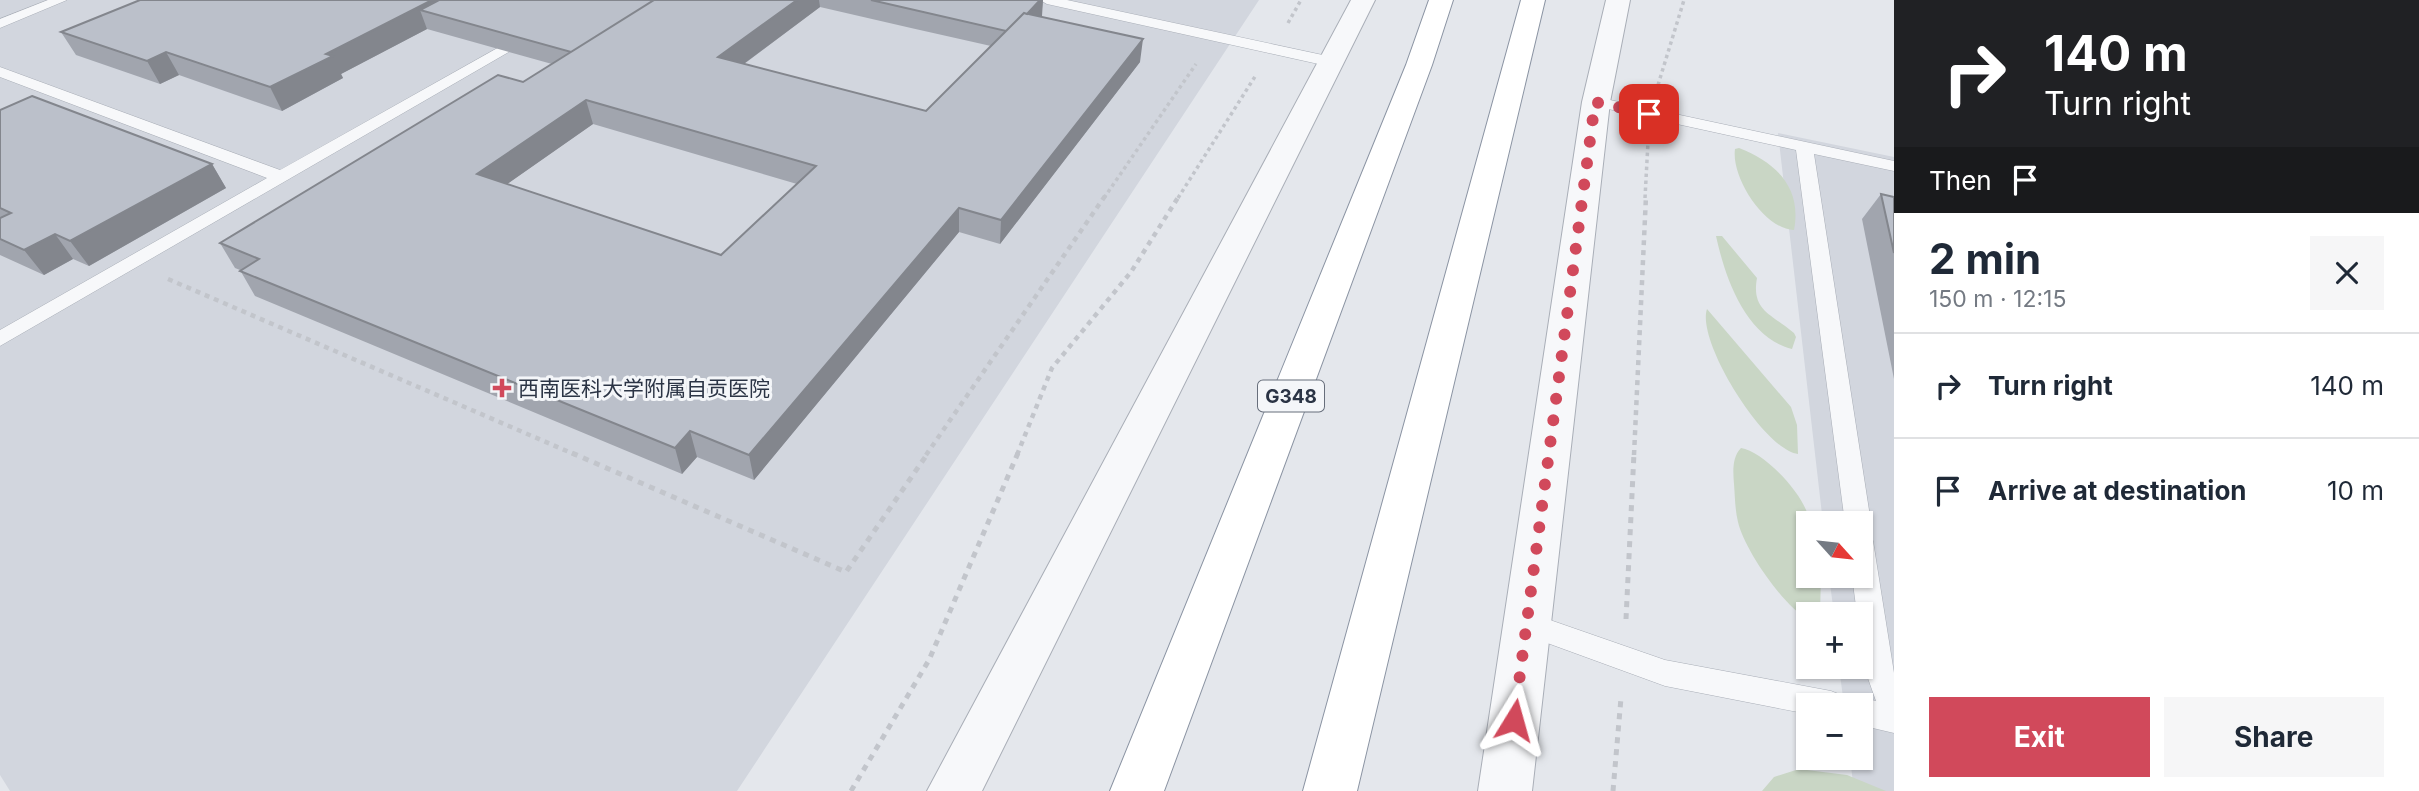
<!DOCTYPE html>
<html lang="en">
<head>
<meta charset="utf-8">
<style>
	:root { --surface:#fff; --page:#f6f6f7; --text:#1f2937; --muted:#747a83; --line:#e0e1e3; --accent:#d1495b }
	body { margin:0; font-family:Inter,"Noto Sans SC",sans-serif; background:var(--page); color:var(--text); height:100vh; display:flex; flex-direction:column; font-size:26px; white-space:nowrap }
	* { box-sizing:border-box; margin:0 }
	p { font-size:23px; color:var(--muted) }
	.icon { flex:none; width:38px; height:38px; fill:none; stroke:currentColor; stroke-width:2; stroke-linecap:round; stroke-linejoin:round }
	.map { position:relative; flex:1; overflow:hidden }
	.panel { display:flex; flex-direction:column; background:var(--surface); width:525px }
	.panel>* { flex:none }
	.top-card { background:#202124; color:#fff; overflow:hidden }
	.needle { width:46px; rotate:117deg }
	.buttons { position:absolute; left:1796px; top:511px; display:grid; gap:14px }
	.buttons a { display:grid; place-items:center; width:77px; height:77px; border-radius:0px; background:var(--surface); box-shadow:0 2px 5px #0004; font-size:35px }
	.pin { position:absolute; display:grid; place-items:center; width:60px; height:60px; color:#fff; margin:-30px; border-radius:14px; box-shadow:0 4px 10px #0006 }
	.me { position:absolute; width:77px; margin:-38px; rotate:8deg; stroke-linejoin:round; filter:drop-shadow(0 0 5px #0008) }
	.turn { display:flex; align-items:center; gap:24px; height:147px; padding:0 35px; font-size:32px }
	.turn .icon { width:91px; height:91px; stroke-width:2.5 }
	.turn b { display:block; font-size:49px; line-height:60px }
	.then { display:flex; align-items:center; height:66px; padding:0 35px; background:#0003; gap:14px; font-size:26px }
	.round { display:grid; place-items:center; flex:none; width:74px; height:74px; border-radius:0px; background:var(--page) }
	.overview { display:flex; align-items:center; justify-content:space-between; height:119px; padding:0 35px }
	h1 { font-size:42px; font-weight:700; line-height:52px }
	.primary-button { display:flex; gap:14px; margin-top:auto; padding:14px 35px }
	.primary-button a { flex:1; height:80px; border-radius:0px; background:var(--accent); color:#fff; font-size:28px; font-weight:700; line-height:80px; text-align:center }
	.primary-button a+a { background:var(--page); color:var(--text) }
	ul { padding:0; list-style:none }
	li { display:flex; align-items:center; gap:21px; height:105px; padding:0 35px; border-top:2px solid var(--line) }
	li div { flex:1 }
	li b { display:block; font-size:26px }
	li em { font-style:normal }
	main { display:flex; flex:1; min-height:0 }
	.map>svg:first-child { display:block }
	.built { fill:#d2d6de }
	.green { fill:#c9d6c5 }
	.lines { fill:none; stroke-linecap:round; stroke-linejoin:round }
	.service-casing { stroke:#a9aeb7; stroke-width:1 }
	.tertiary-casing { stroke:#a9aeb7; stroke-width:2 }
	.trunk-casing { stroke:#8b94a3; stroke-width:2 }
	.path-far2 { stroke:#c2c5cb; stroke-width:3.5; stroke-dasharray:3.5 3.5; stroke-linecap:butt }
	.path-far1 { stroke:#c2c5cb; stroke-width:4.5; stroke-dasharray:5 5; stroke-linecap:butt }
	.path { stroke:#c2c5cb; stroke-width:5; stroke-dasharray:6 6; stroke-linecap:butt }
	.service { fill:#f7f8fa; fill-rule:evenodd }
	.tertiary { fill:#f7f8fa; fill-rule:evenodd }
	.trunk { fill:#fff; fill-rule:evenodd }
	.wall { fill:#a1a5ae; fill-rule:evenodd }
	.shaded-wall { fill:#83868d }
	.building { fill:#bbc0ca; stroke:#83868d; stroke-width:2; fill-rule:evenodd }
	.route { stroke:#d1495b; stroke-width:12; stroke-dasharray:0 21.6 }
	.poi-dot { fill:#d1495b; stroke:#f4f6f9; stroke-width:2.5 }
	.labels { text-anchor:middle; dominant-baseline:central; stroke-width:6; stroke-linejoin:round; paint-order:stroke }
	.shield { fill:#f4f6f9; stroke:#676e7b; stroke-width:2 }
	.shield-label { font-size:19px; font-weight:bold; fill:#2b3445 }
	.poi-label { font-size:21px; fill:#2b3445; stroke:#f4f6f9; text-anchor:start }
</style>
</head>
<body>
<main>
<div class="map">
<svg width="1894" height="791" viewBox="0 0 1894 791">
	<rect width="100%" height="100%" fill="#e4e7ec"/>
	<path class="built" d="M0,0H1259L737,791H10L0,775Z
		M1778,133L1894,157V791H1854L1850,758H1860V705H1844L1839,667H1860V614H1834L1829,576H1860V523H1823Z"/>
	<path class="green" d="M1739,148C1777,163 1802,188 1794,230C1764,229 1731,177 1735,149Z
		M1716,236H1722L1757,278C1751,311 1772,314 1794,333L1796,337L1792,349C1745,337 1725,277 1716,236Z
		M1707,309L1791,407L1797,425L1798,454C1764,450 1696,341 1707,309Z
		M1741,448C1764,451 1809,499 1809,522C1810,536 1808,559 1808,576H1821L1820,614H1808V619C1784,607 1744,549 1738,522C1735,510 1735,497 1734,484C1733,472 1732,457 1741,448Z
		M1799,769L1847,775L1886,791H1762L1774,777Z"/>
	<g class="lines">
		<g class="service-casing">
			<path id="service" d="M48,0H67L0,28V19Z
				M1040,0H1067L1332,57L1340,62L1332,67L1047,4Z
				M528,31L533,32V38L0,346V330L267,178L0,77V67L280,170Z
				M1596,97L1894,161V171L1814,154L1871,523L1863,532L1869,534L1873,541L1894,673V733L1860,725V705H1848L1860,697L1876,701L1864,667L1860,614H1857L1852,576H1860V523H1845L1796,150L1590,105V99Z
				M1527,612L1665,660L1831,691L1841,695L1846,705H1808V714L1665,686L1517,632L1513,624L1517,616Z"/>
		</g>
		<g class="tertiary-casing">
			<path id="tertiary" d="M1351,0H1375L982,791H927Z
				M1606,0H1630L1610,102L1532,791H1478L1582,102Z"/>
		</g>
		<g class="trunk-casing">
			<path id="trunk" d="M1429,0H1453L1432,65L1164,791H1110L1406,65Z
				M1521,0H1545L1357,791H1303Z"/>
		</g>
		<path class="path-far2" d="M1288,23L1301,0
			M1658,85L1684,0
			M1104,198L1196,64
			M1178,198L1256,75
			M1645,198L1648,142"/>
		<path class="path-far1" d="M168,279L576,455
			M926,455L1105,196
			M1017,455L1052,368L1131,272L1179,196
			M1634,455L1646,196"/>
		<path class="path" d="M572,453L846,572L928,453
			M1626,619L1634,453
			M851,791L929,660L1018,453
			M1613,791L1621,698"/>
		<use href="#service" class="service"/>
		<use href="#tertiary" class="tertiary"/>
		<use href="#trunk" class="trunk"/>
	</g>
	<path class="wall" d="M140,0H1043L1041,17L1140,62L1000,244L959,232L754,480L697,457L682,474L255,296L240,270L235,268L220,243L523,82L552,64L427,29L341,74L343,78L282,111L179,75L160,84L76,55L61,32ZM820,7L911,28L991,46L926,111L744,64ZM593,124L797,184L721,255L507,184Z
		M0,110L212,164L226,188L89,266L73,259L44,275L0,255Z
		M1881,194L1894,197V379L1862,219Z"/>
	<path class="shaded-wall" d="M432,0H482L420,10L427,29L341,74L343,78L282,111L270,87L326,54Z
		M797,0H819L820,7L722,80L718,57Z
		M1040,0H1043L1042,16L1008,50L1009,31Z
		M1143,39L1140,62L1000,244L1001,220Z
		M166,52L179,75L160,84L147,61Z
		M586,100L593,124L486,199L477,174Z
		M212,164L226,188L89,266L70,241Z
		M959,208V232L754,480L749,455Z
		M55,234L73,259L44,275L24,250Z
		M690,431L697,457L682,474L675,448Z"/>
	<path class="building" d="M140,0H432L326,54L333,56L270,87L166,52L147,61L61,32Z
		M439,0H654L571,52L420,10Z
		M654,0H797L718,57L926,111L1024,13L1143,39L1001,220L959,208L749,455L690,431L675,448L240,271L259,259L220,243L498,75L523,82ZM586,100L816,166L721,255L477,174Z
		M871,0H1040L1027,14L1024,13L1006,31Z
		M32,96L212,164L70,241L55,234L24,250L0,239V218L11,213L0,208V110Z
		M1881,194L1894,197V253Z"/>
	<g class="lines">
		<path class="route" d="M1514,720L1595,102L1649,114"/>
	</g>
	<path class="poi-dot" d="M498.5 377.5h7v7h7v7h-7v7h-7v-7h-7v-7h7z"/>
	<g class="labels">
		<rect class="shield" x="1258" y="380.5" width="66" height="31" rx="5"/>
		<g class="shield-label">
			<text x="1291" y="396">G348</text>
		</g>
		<g class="poi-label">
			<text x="518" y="388">西南医科大学附属自贡医院</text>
		</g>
	</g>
</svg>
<div class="buttons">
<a><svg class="needle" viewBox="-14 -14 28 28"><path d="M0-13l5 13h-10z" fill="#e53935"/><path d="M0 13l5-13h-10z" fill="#747a83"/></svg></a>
<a>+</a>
<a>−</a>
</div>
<div class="pin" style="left:1649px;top:114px;background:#d93025"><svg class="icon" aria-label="arrive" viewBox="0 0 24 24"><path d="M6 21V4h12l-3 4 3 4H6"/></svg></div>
<svg class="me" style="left:1514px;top:720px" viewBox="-20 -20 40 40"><path d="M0-17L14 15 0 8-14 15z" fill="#d1495b" stroke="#fff" stroke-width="4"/></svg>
</div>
<section class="panel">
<div class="top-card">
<div class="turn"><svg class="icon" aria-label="right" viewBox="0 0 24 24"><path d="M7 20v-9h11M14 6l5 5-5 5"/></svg><div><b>140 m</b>Turn right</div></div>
<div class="then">Then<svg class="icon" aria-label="arrive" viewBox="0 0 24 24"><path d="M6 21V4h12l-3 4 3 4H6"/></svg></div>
</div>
<div class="overview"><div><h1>2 min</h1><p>150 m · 12:15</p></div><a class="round"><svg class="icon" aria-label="close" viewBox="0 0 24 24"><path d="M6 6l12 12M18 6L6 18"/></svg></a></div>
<ul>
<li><svg class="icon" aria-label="right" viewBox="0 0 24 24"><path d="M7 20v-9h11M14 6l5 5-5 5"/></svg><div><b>Turn right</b></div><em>140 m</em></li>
<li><svg class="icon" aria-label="arrive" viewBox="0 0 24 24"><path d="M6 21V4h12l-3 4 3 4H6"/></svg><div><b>Arrive at destination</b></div><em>10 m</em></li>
</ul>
<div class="primary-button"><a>Exit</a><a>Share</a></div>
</section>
</main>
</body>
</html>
